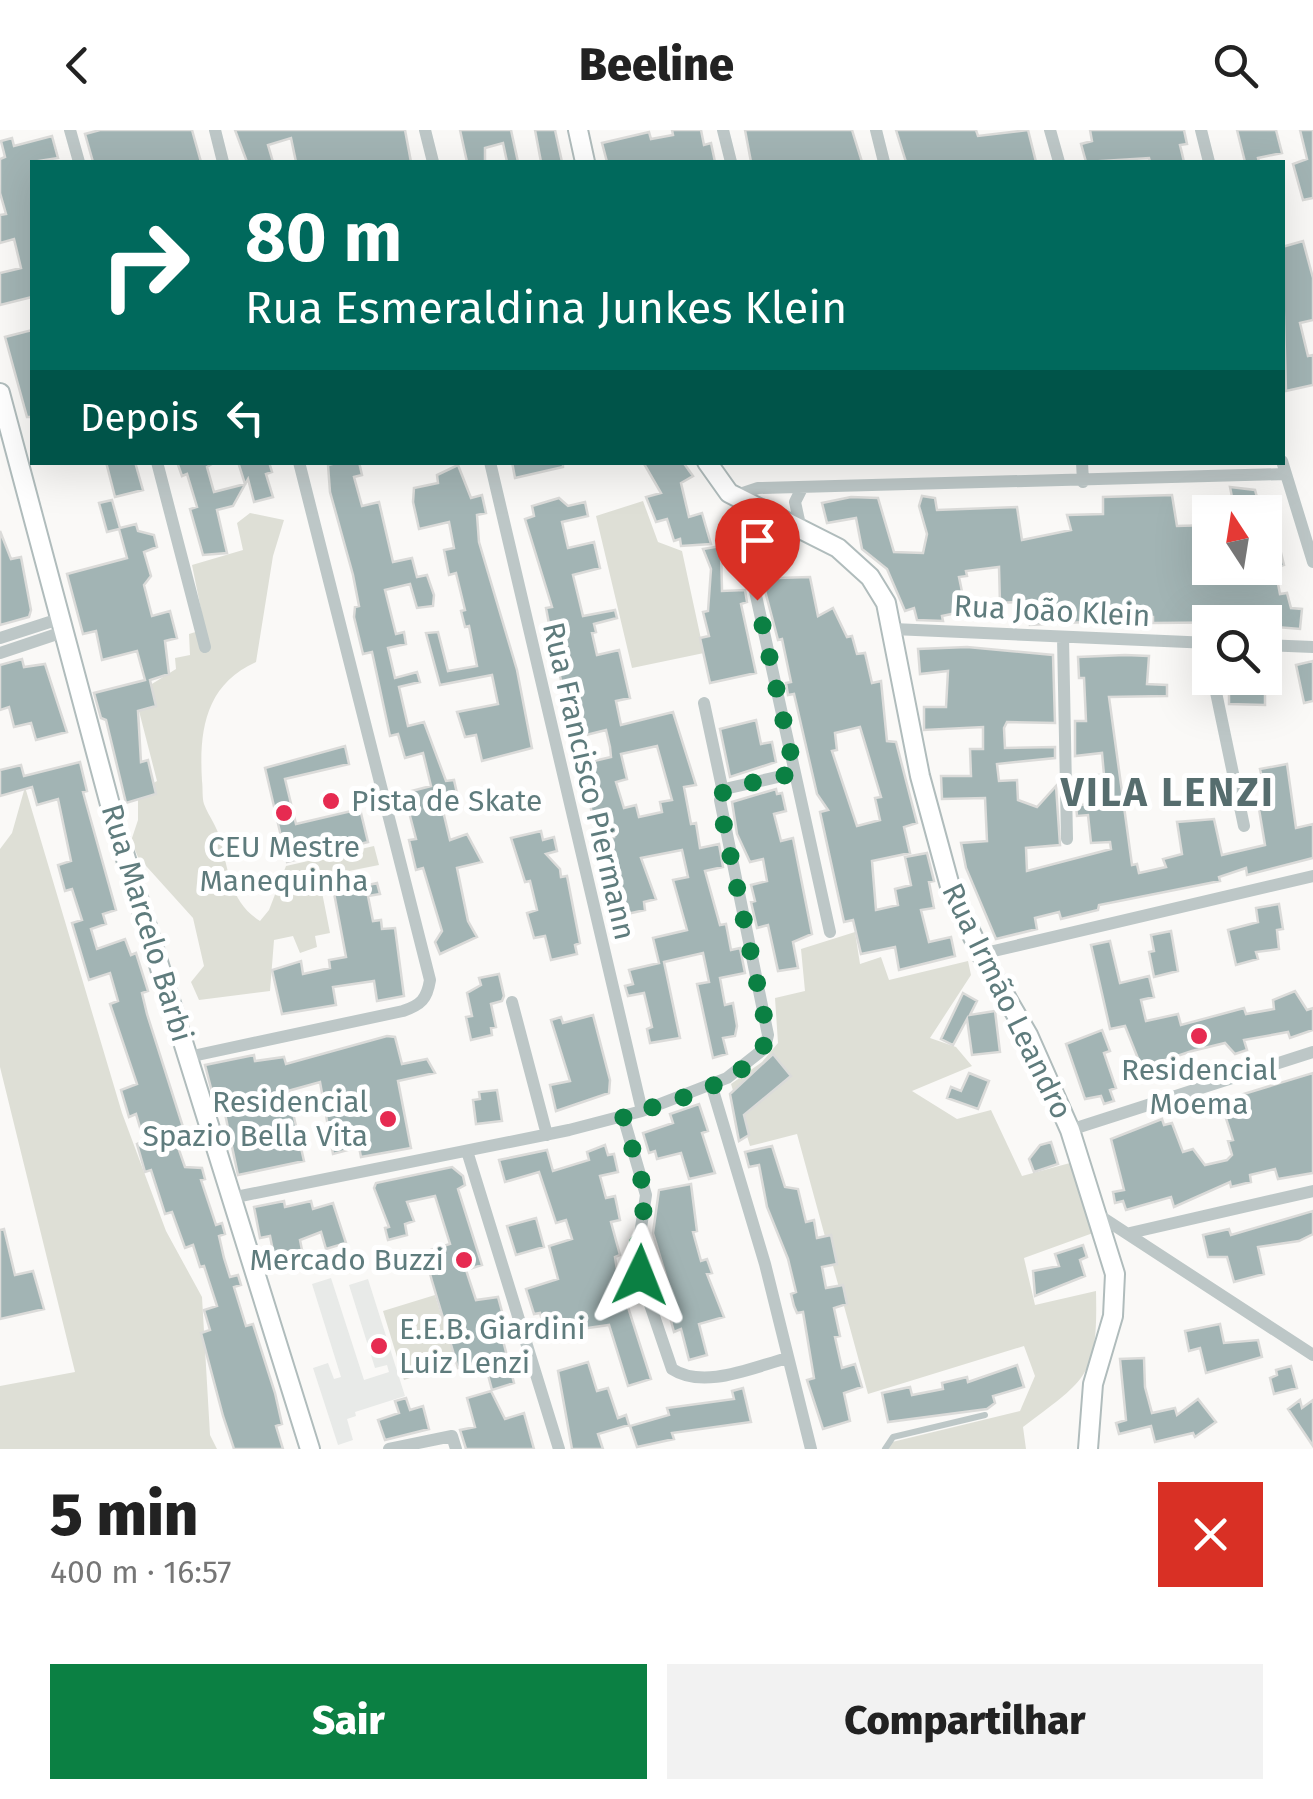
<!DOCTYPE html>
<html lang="pt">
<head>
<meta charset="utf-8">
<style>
	:root { --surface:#fff; --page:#f2f2f2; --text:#222; --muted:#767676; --accent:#0b8043 }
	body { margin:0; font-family:"Fira Sans",sans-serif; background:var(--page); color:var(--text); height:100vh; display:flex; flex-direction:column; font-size:38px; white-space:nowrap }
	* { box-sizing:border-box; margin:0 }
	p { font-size:32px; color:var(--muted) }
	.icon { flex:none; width:55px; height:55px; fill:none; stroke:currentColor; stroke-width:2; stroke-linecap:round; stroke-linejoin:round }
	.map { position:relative; height:1319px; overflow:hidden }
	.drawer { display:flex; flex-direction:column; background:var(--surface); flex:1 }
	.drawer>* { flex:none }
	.banner { position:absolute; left:30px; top:30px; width:1255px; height:305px; border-radius:0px; box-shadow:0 10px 40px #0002; background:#00695c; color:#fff; overflow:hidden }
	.needle { width:65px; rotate:348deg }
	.controls { position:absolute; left:1192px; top:365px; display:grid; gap:20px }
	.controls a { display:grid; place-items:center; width:90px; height:90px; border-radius:0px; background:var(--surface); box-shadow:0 10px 40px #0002; font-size:50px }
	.pin { position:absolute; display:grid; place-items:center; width:85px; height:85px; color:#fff; margin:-102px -42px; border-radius:50% 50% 50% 0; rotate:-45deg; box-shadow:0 0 10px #0007 }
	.pin .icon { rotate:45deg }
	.me { position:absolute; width:110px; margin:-55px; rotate:2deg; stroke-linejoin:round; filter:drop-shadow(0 0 8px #0008) }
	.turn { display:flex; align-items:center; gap:35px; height:210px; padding:0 50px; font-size:45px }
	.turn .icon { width:130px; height:130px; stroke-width:2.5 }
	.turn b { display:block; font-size:70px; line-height:85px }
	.then { display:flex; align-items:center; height:95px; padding:0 50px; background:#0003; gap:20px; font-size:38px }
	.round { display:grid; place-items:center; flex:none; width:105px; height:105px; border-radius:0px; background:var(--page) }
	.headline { display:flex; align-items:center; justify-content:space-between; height:170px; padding:0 50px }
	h1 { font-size:60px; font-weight:800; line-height:75px }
	.button { display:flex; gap:20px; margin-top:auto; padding:20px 50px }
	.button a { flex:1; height:115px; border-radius:0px; background:var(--accent); color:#fff; font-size:40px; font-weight:800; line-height:115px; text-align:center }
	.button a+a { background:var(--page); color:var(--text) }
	header { display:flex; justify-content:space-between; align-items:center; height:130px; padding:0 50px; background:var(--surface); font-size:45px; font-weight:800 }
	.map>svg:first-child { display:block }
	.built { fill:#e8eae8 }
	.green { fill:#dedfd6 }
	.building { fill:#a2b4b4; stroke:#dbdbd9; stroke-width:2.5; fill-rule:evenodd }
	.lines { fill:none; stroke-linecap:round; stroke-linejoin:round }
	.secondary-casing { stroke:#b0bcbc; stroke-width:22 }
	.lane { stroke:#bdc7c7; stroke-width:6 }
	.street { stroke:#bdc7c7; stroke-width:12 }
	.secondary { stroke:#fff; stroke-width:18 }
	.route { stroke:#0b8043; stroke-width:18; stroke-dasharray:0 32.4 }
	.poi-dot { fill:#e62b51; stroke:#fff; stroke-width:4 }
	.labels { text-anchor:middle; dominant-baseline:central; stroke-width:10; stroke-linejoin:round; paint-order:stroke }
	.street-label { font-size:30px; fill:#5f7c7d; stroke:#fff }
	.poi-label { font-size:30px; fill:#5f7c7d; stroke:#fff; text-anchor:start }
	.district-label { font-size:40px; font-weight:bold; letter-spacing:2.5px; fill:#566d6e; stroke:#fff }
</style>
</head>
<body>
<header><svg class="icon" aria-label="back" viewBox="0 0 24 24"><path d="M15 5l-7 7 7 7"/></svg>Beeline<svg class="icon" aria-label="search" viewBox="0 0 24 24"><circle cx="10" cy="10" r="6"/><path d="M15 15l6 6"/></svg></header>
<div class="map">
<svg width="1313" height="1319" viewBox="0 0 1313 1319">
	<rect width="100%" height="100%" fill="#faf9f7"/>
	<path class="built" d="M331,1148L364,1250L389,1242L387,1235L375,1238L349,1155L368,1149L405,1266L355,1282L356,1286L347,1289L353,1310L338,1315L313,1238L328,1233L334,1249L341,1247L312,1154Z"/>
	<path class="green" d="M643,371L658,412L682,421L704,523L632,538L596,386Z
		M250,383L284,390L273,426L256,532C205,555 199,601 202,651C203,658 202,668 204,674C209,687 217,696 220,709C229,742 230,772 260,791L269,780L286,736L374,716L379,735L319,747L330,803L315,806L317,817L300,823L293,806L274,810L270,861L199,870L191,852L204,836L193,788L138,727L131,711L138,690V662L157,651L139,581L151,571L147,557L176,539L175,528L190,525L189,504L205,499L192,435L243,420L237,393Z
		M25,657L122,983L166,1101L202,1167L210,1305L217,1319H0V1256L75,1242L0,937V719L12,703Z
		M855,802L860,834L881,827L889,850L968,831L971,845L930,908L956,917L972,936L912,961L957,989L991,980L1022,1046L1070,1033L1093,1103L1024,1128L1035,1175L1096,1161C1098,1246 1088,1248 1023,1297L1026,1319H889L888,1313L1020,1281L1035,1246L1024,1216L868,1264L797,1004L750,1016L731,954L762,932L778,913L775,868L805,861L801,819Z
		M435,1165L456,1233L404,1250L383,1181Z"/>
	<path class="building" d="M100,0H192L201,32H93L85,4Z
		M235,0H405L411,32H296L291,8L268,15L273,32H247Z
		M460,0H511L518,32H507L503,13L485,18V32H467Z
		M535,0H555L562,32H541Z
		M672,0H701L704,15L711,13L715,32H607L602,13L649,2L651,9L673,5Z
		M745,0H852L862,32H751Z
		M896,0H976L978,6L1028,0L1036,32H906Z
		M1090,0H1184L1187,14L1180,15L1184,32H1150L1149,28L1086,32L1081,14L1092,11Z
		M1237,0H1276L1282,23L1258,28L1259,32H1245Z
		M1300,0H1313V68L1303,70L1293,34L1307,29Z
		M52,6L58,28L32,32V167L0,175V143L21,138L14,109L0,113V85L6,84L0,63V29L5,27L1,11L12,8L14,16Z
		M1303,111L1313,148V190L1300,193L1308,226L1313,225V255L1286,261L1282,117Z
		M32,200V287H27L5,207Z
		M106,332H135L143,360L115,367Z
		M177,332H215L207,337L214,362L245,354L238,332H269L272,342L266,344L273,367L254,372L248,349L233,376L217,380L227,423L203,425L190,379L197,377L187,344L182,346Z
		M340,332H359L362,345L354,347L362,376L379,372L393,432L412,428L417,447L427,445L434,465L433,476L417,478L410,454L385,460L396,504L404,502L406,514L388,518L395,548L417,542L420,552L399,557L408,596L424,592L446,651L454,650L460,677L443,681L450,710L467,704L482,732L457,738L468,791L477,807L440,824L435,812L442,801L423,738L416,740L409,710L416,709L404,663L431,656L423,623L405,628L398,604L390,606L372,522L363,524L354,487L355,477L359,476L353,445L330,362L328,335Z
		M512,332H563V337L515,348Z
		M643,332H683L693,346L681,353L689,387L702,383L711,414L681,416L680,409L674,411L667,389L656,392L646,367L661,363Z
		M458,335L471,368L482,365L486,383L477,385L479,412L517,540L532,618L482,631L476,605L465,607L457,582L498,574L492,545L440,555L426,503L438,502L448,541L477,536L469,496L465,497L461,481L465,480L456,443L449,445L444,420L454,418L449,392L419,399L413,372L414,358L438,353L437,345Z
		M1230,357L1255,360L1261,382H1205L1204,372H1233Z
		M1172,365L1177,396L1210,395V438L1250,442L1249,438H1265V416H1270L1272,425L1281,423L1284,435L1275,438L1280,464L1287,463L1291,478L1302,479L1300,499L1265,496V492L1153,493V487H1133V478L1106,477L1104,491L1030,495L1032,471L1000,473L999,437L966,441L967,446L959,447L966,481L942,486L943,491L917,490L914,478L905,481L887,439L862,419L856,388L827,393L822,373L851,367L878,368L894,422L923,423L927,404L919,376L922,366L935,368L937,380L1017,377L1022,410L1071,400L1067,385L1103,384V367Z
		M559,368L568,376L585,372L588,386L562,392L568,418L594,412L600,438L573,445L583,486L615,480L617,488L594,494L596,502L592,503L597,525L619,520L630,568L616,571L621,595L673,582L696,655L684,657L691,694L696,693L700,718L719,714L723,737L705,741L720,795L726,794L731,820L740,818L745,843L720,848L725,875L733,873L737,896L735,906L723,908L727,924L713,928L697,854L709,852L703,823L664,832L680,908L650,913L647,899L652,897L644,863L628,866L625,856L633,854L629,840L659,833L653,808L687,800L673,750L688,747L682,720L641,728L656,769L644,772L645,780L618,786L601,710L614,707L608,681L592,684L584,644L596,637L594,631L611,627L610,617L606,600L574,608L553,515L546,478L552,477L525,389L534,386L532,376ZM657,616L672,670L660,672L662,682L639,687L636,675L624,678L616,652L627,649L621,624Z
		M112,370L120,398L136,394L138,401L154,405L157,417L144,422L151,446L144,455L152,486L170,481L177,508L165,511L169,544L150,550L156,576L138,581L141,632L148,630L156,664L126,673L106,590L101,588L94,563L145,550L137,521L102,530L96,501L83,504L67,444L127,428L119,399L107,402L99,373Z
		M0,401L11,429L21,427L31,480L29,487L0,495Z
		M721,416L722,461L745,460L747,472L741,474L756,543L710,553L700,508L709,506L703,482L708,481L711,439L703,419Z
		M810,447L818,486L833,478L847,507L852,506L857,524L865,523L872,553L881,551L887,611L896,612L917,693L904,697L910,723L872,731L876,780L898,775L895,759L911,755L905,727L927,723L934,751L929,752L934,778L921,780L929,812L951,807L955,826L899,840L895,817L861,824L853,790L844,792L820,682L828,680L817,664L794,564L788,565L786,553L791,552L782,509L778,510L764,457L766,450L776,448ZM860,597L881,667L875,668L880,690L857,696L832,621L837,620L835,603Z
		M967,517L1053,525L1055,593L1007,592L1004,598L1005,618L1055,617V628L997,634L999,651L1017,650L1018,670L1037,677L1056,656L1060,715L1026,718L1027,741L1111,719L1110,712L1091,713L1088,685L1077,686L1076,675L1095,674L1093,645H1104L1102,623L1075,626V591H1086L1084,548H1079L1078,527L1125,525L1149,526L1147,554L1167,555V566L1109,567L1132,735L1137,734L1139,743L1166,737L1163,729L1182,724L1177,692L1214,689L1222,725L1265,715L1258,673L1267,671L1260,639L1287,634L1296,698L1313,694V728L1247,745L1246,738L1219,747L1220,751L1099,775L1098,780L1061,789L1059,782L1035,788L1037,799L996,809L966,738L961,713L987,711L985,668L942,669L941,646H971L970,619H983V597L924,600V577H946L948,541L920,544L918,519Z
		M22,529L24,537L45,534L67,602L36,610L31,593L14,597L9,577L0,580V535Z
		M1313,531V571L1304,573L1296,535Z
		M1229,548H1265V575L1229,574Z
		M756,590L761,614L772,612L776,632L730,647L720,599Z
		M345,616L349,634L285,649L296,694L360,679L368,712L287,732L265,638Z
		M80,632L87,661L83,662L116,780L103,784L106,794L91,799L97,819L125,809L131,825L136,823L148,861L142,863L147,884L183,997L172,1000L185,1037L202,1038L205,1049L201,1050L216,1095L222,1093L225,1104L219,1106L224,1128L230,1147L238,1145L241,1155L234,1157L246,1196L253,1194L275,1263L282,1294L276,1296L283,1319H234L223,1286L201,1203L210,1200L204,1180L217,1176L204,1136L200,1137L193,1115L185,1118L172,1082L165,1084L151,1040L145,1042L137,1014L144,1011L136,984L129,987L121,960L137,954L110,874L118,871L110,843L89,850L72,793L82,790L72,759L65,761L58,735L71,731L58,669L37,675L32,657L0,666V640L21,635L24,646Z
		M776,659L777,664L782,663L786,681L774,684L781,711L793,708L812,804L793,812L798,838L778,841L768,795L757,798L751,772L755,771L751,755L767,751L763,729L750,732L737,704L732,672Z
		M541,701L543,710L554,707L557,721L546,724L560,739L561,747L567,746L580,813L575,815L577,824L551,830L545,806L534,808L527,783L537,780L530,751L525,752L511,708Z
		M377,753L380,764L368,766L373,791L381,790L382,799L395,798L404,866L377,871L374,851L333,857L336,875L282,884L272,840L301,831L303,844L330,838L329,830L346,827L334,763Z
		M1279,774L1283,799L1277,800L1279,819L1256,822L1258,829L1236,835L1228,800L1258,792L1256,778Z
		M1171,801L1178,841L1154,847L1149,822L1154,821L1151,805Z
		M1110,811L1120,853L1149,846L1154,867L1141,870L1146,891L1178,884L1181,895L1244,878L1246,884L1274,879L1273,870L1295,861L1307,880L1313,878V900L1290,908L1288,902L1244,910L1247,920L1235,924L1225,913L1192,921L1162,931L1167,940L1157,945L1153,939L1143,941L1125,896L1110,899L1091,815Z
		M499,844L504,866L502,871L491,874L496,897L491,898L492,905L471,910L466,887L472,886L467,863L481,855L479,848Z
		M963,863L977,871L970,885L995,881L1000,922L972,925L967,889L953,915L941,909Z
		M593,885L610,950L609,963L556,981L550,955L570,951L551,890L561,887L563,893Z
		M1102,900L1110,921L1104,923L1116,958L1110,960L1114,971L1104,974L1101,966L1085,969L1066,914Z
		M387,906L395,907L402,934L427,929L435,943L398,951L411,1018L361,1027L359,1017L333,1024L320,952L288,961L304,1031L238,1045L220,960L212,962L205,935L254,925L255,931L284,927L286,934Z
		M773,924L791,946L744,985L749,1005L739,1011L730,964Z
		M969,943L989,951L978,979L947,968L951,957L961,961Z
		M1313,943V1043L1278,1049L1275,1039L1250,1045L1251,1052L1231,1057L1230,1052L1174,1077L1171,1067L1126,1080L1123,1071L1115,1073L1113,1062L1124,1060L1111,1009L1162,989L1164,995L1172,993L1183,1022L1193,1019L1205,1035L1227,1030L1232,1025L1228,1011L1233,1010L1223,979L1229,977L1227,969Z
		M497,960L502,991L476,994L473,970L480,969L479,962Z
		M699,974L708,1001L702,1003L715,1043L689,1049L681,1023L657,1029L655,1021L649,1023L643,1003L673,993L670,984Z
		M1051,1012L1058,1034L1034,1042L1029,1029L1040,1015Z
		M605,1015L608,1025L614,1024L618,1042L600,1046L606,1068L615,1066L620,1090L611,1092L620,1125L615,1127L618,1146L651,1249L628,1256L609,1195L546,1204L540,1183L534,1184L526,1159L558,1149L549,1116L572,1109L566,1090L556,1093L539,1042L505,1052L499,1030L547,1020L553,1041L589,1030L587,1022Z
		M772,1016L785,1057L798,1059L806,1092L814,1090L817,1108L831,1105L837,1134L822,1137L826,1158L843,1155L847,1174L834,1178L840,1206L835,1207L842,1238L855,1234L862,1257L844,1263L850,1291L823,1299L807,1250L814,1248L803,1182L797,1183L794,1176L791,1164L796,1162L788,1129L767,1077L759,1035L749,1037L745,1022Z
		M452,1037L463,1046L465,1055L458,1059L482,1135L466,1140L476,1170L498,1167L504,1189L498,1191L514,1253L492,1260L484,1230L458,1238L432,1151L424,1122L450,1114L435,1066L407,1072L414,1091L405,1094L407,1105L388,1110L385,1098L389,1097L374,1058L376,1053Z
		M691,1054L697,1101L693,1102L701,1131L707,1129L712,1143L707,1144L724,1187L699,1194L707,1225L689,1230L681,1199L674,1202L671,1191L679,1189L653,1103L659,1060Z
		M284,1071L285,1077L311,1071L313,1079L333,1073L346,1113L326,1119L321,1102L300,1110L303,1125L275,1131L270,1106L260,1108L254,1077Z
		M1313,1081V1104L1299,1111L1258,1117L1264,1144L1234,1152L1227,1127H1208L1203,1105L1229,1099L1231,1105Z
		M536,1088L544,1117L516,1125L507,1096Z
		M4,1099L15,1145L33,1141L44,1179L0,1189V1100Z
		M1083,1115L1087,1127L1080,1130L1085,1146L1035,1166L1033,1141L1059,1136L1055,1124Z
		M1220,1194L1224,1213L1258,1210L1262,1227L1206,1243L1200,1218L1189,1221L1185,1201Z
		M1144,1228L1145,1257L1152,1283L1175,1278L1177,1285L1198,1269L1216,1292L1195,1307L1193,1303L1155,1312L1151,1296L1119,1304L1116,1293L1126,1290L1120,1229Z
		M588,1232L597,1261L608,1258L618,1288L626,1285L629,1295L598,1304L603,1319H572L558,1241Z
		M1017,1235L1024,1257L993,1266L995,1273L987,1279L888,1292L882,1263L910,1257L912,1265L943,1259L942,1253L967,1247L968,1252Z
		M1291,1236L1297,1258L1274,1264L1270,1248L1277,1245L1276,1240Z
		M743,1258L751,1292L672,1303L674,1309L637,1317L630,1296L669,1285L667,1278L734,1269L732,1261Z
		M491,1261L505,1289L524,1283L534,1319H466L460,1300L475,1297L467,1268Z
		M406,1268L410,1280L423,1276L429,1299L385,1310L378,1290L399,1283L395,1271Z
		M1300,1270L1302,1278L1313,1270V1316L1288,1279Z"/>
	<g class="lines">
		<g class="secondary-casing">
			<path id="secondary" d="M578,0L585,32
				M0,263L116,697L310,1319
				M707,332L729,363L838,418L870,447L886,473L920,646L951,760L981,824L1028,905L1070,1000L1115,1144L1113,1186L1093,1254L1088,1319"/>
		</g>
		<path class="lane" d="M885,1319L893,1307L985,1285"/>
		<path class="street" d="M70,0L79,32
			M215,0L223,32
			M425,0L433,32
			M723,0L731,32
			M876,0L884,32
			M1050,0L1059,32
			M1201,0L1209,32
			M1282,331L1313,432
			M157,332L205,517
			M490,332L642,981
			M1082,332L1083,352
			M800,395L795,372L802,358
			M893,499L1210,513
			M1063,507L1067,709
			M0,508L59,489
			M1265,515L1313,517
			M0,523L63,502
			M1213,548L1244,696
			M704,573L723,662
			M830,802L740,393L743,363L758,358L1286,344
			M981,824L1313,746
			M512,872L547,1005
			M188,927L403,881C421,875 427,869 430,850L299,332
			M712,957L765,1134L811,1319
			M623,986L646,1065L637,1124L640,1145L672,1239C704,1260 753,1237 788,1228
			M1070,1000L1313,922
			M467,1021L559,1319
			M231,1068L569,1000L642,981L727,948L765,918L768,905L720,670L729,658L795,643
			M1100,1086L1313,1225
			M1130,1103L1313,1061
			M389,1319L452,1306L456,1319"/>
		<use href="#secondary" class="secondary"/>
	</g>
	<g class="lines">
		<path class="route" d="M640,1145L636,1124L646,1066L623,986C665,973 755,953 768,905L720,676L723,662L729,658L795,643L757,470"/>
	</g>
	<g class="poi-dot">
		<circle cx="331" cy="671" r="10"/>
		<circle cx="284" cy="683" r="10"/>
		<circle cx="1199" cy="906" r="10"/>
		<circle cx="388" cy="989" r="10"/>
		<circle cx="464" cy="1130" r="10"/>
		<circle cx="379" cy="1216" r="10"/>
	</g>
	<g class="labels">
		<g class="street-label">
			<text transform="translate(1052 481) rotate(3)">Rua João Klein</text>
			<text transform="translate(589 651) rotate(77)">Rua Francisco Piermann</text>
			<text transform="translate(147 793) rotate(73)">Rua Marcelo Barbi</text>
			<text transform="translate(1007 871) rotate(64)">Rua Irmão Leandro</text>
		</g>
		<g class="poi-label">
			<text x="351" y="671">Pista de Skate</text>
			<text x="284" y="717" text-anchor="middle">CEU Mestre<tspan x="284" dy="34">Manequinha</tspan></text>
			<text x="1199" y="940" text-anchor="middle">Residencial<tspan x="1199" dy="34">Moema</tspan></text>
			<text x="368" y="972" text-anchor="end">Residencial<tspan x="368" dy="34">Spazio Bella Vita</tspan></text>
			<text x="444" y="1130" text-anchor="end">Mercado Buzzi</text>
			<text x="399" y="1199">E.E.B. Giardini<tspan x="399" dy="34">Luiz Lenzi</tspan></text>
		</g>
		<g class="district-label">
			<text x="1168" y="663">VILA LENZI</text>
		</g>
	</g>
</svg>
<div class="controls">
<a><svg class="needle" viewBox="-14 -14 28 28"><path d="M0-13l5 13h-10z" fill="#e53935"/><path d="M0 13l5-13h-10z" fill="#767676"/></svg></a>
<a><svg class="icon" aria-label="search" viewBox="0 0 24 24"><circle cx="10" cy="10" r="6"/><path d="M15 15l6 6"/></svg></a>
</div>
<div class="pin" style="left:757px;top:470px;background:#d93025"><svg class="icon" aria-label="arrive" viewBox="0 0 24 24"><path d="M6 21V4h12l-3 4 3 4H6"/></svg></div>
<svg class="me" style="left:640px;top:1145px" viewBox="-20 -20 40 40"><path d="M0-17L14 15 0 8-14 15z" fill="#0b8043" stroke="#fff" stroke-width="4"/></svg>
<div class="banner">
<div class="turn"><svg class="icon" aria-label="right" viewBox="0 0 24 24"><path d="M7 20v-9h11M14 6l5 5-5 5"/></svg><div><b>80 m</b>Rua Esmeraldina Junkes Klein</div></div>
<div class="then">Depois<svg class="icon" aria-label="left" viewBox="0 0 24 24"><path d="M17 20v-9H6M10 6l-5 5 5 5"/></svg></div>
</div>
</div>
<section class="drawer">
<div class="headline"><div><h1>5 min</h1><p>400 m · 16:57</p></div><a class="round" style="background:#d93025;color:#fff"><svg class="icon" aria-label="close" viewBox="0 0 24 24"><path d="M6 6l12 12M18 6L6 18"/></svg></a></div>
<div class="button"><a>Sair</a><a>Compartilhar</a></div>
</section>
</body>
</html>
